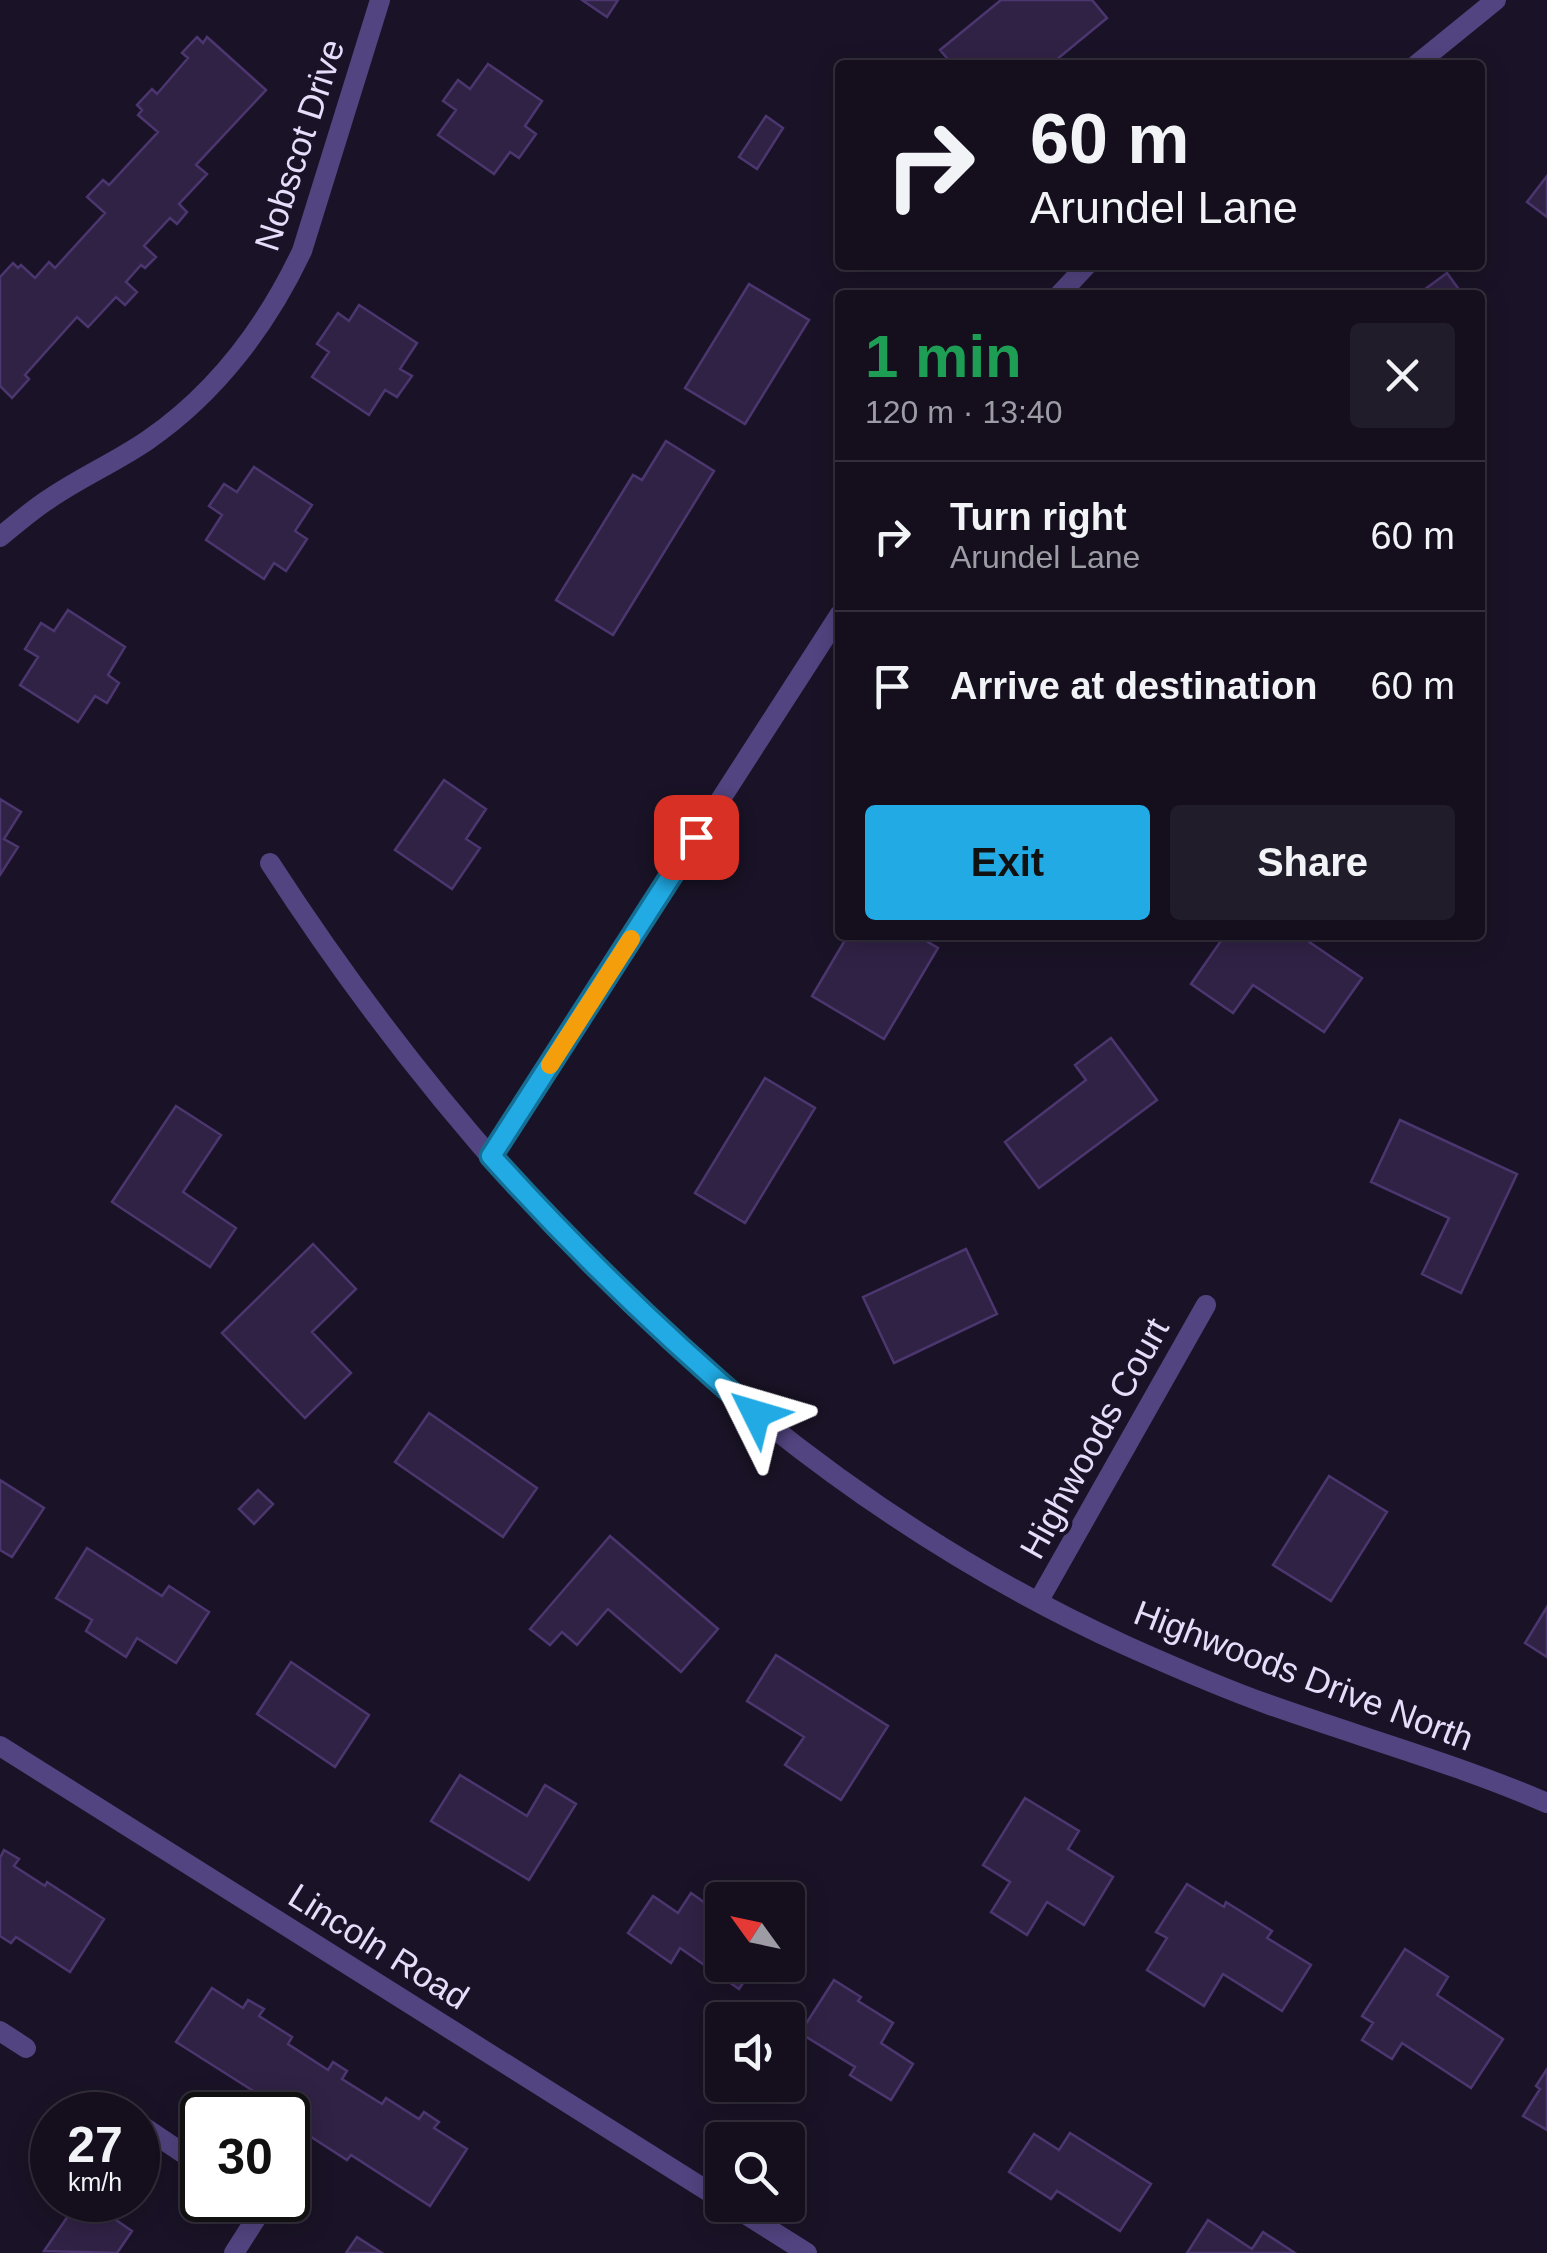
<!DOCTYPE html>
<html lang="en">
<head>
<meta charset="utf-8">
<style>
	:root { --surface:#140e1d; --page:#211c2a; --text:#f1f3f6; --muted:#9d9ca4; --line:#332e3b; --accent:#21aae3 }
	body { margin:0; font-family:Arial,sans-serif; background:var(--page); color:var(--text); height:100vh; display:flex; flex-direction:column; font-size:38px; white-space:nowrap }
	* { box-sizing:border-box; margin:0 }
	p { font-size:32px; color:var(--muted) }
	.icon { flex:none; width:55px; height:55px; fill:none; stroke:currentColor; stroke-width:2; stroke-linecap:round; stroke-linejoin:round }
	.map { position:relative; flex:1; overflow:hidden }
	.sheet { position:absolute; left:835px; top:290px; width:650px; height:650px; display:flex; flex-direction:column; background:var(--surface); border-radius:10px; box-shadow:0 5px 25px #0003,0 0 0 2px var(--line) }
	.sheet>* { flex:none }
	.hud { position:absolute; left:835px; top:60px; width:650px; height:210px; border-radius:10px; box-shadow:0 5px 25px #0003,0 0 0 2px var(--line); background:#140e1d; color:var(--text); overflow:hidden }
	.needle { width:65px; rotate:303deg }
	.buttons { position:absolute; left:705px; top:1882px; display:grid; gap:20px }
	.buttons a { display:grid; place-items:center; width:100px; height:100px; border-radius:10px; background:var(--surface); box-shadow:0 5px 25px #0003,0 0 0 2px var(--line); font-size:50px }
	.speed { position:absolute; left:30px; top:2092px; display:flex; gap:20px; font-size:50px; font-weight:700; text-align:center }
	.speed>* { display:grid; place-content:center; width:130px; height:130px; border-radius:50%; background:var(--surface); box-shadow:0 5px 25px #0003,0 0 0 2px var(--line); line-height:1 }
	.speed small { font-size:25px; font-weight:400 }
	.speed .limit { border:5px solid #111; border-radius:15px; background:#fff; color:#111 }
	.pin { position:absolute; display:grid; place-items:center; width:85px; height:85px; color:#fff; margin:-42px; border-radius:20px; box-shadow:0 5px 15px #0006 }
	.me { position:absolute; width:110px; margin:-55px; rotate:310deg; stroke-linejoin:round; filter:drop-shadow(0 0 8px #0008) }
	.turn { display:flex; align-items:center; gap:35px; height:210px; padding:0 30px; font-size:45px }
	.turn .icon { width:130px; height:130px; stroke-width:2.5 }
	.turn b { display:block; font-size:70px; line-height:85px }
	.round { display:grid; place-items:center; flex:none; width:105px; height:105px; border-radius:10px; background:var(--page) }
	.headline { display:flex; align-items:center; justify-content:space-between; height:170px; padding:0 30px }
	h1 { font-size:60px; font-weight:600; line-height:75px; color:#1e9e55 }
	.primary-button { display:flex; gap:20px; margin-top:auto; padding:20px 30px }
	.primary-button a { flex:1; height:115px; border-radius:10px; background:var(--accent); color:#111; font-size:40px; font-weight:600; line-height:115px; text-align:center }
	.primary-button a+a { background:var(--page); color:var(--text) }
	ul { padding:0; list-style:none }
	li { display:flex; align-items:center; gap:30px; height:150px; padding:0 30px; border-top:2px solid var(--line) }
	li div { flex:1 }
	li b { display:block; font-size:38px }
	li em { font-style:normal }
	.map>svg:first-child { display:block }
	.building { fill:#302245; stroke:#4c366f; stroke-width:2.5 }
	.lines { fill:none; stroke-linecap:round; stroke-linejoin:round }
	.street { stroke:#524480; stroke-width:20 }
	.route-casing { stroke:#156e94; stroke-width:25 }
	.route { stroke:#21aae3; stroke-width:18 }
	.slow { stroke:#f59e0b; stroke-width:18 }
	.labels { text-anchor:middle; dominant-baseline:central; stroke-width:8; stroke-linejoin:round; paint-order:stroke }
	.street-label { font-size:35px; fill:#e6ddfb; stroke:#1a1327 }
</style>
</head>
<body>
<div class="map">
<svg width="1547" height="2253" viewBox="0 0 1547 2253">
	<rect width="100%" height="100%" fill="#1a1327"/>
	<path class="building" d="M582,0H618L607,17Z
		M1001,0H1092L1107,18L1050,65H953L940,50Z
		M197,37L203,43L207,37L266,90L196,165L207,174L179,204L187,212L177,224L170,218L144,246L156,257L145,268L141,265L126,282L137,292L125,305L116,297L88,327L77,317L25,375L29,379L12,398L0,386V277L13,263L18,268L21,265L35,278L49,262L55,268L105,213L87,197L103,180L109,185L158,132L138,115L142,110L137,105L152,89L157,94L188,58L182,53Z
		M488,64L542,101L525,126L536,134L519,158L510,152L494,174L438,135L456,110L443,101L458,80L470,89Z
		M766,116L783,128L757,169L739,157Z
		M1547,176V217L1527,202Z
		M1447,273L1463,295H1417Z
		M749,284L809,320L745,424L685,388Z
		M359,305L417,343L400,369L412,376L397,397L385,390L369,415L312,377L329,352L317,344L338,313L349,321Z
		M666,441L714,471L613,635L556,600L633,475L642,480Z
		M254,467L312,505L295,531L307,539L286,571L274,563L264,579L206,540L222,515L209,506L224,484L237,492Z
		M68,610L125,647L108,675L119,683L107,703L95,696L78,722L20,685L38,657L25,649L41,623L54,631Z
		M444,780L486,809L466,839L480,848L452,889L395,850Z
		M0,799L21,812L4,839L18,847L0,875Z
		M848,935H916L938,948L884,1039L812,996Z
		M1225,935H1299L1362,978L1324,1032L1253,985L1233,1013L1191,984Z
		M1111,1038L1157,1100L1039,1188L1005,1142L1086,1080L1075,1065Z
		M765,1078L815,1108L745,1223L695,1193Z
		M176,1106L221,1135L183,1192L236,1228L210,1267L112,1202Z
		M1400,1120L1517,1174L1461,1293L1422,1274L1449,1218L1371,1182Z
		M313,1244L356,1289L312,1332L351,1373L305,1418L222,1333Z
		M966,1249L997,1314L894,1363L863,1297Z
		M429,1413L537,1488L503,1537L395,1462Z
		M1329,1476L1387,1512L1331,1601L1273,1565Z
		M0,1480L44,1508L12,1557L0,1550Z
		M258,1490L273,1504L254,1524L239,1509Z
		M610,1536L718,1629L681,1672L608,1609L577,1645L562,1632L550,1645L530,1629Z
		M87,1548L162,1596L169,1586L209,1612L176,1663L137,1638L126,1657L86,1631L92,1620L56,1598Z
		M1547,1607V1657L1525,1643Z
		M776,1655L888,1726L841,1800L785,1765L804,1737L747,1701Z
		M291,1662L369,1715L335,1767L257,1714Z
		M460,1775L527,1816L545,1785L576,1804L529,1880L431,1821Z
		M1025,1798L1079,1831L1068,1849L1113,1877L1084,1925L1047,1902L1027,1935L991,1912L1010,1882L983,1865Z
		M4,1850L19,1859L14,1866L45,1886L47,1882L104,1919L70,1972L16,1937L11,1943L0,1936V1858Z
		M1187,1884L1224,1907L1226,1902L1272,1931L1267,1938L1311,1965L1282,2011L1223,1974L1204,2006L1147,1970L1167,1938L1156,1932Z
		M691,1893L722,1915V1965H755L739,1989L680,1948L671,1963L628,1933L653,1896L678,1913Z
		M1405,1949L1448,1977L1437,1995L1503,2039L1471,2088L1402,2043L1392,2059L1362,2040L1373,2023L1362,2016Z
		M834,1980L861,1997L858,2001L893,2023L881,2043L913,2064L891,2100L850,2075L855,2067L800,2033Z
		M212,1988L243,2008L248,2000L264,2009L259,2016L292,2037L288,2044L328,2070L333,2062L347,2071L342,2079L382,2104L386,2098L419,2119L424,2112L439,2122L434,2128L467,2149L430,2206L351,2155L347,2160L288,2122V2115H276L250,2098L255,2092L176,2042Z
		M1547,2069V2130L1523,2116L1540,2089L1536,2086Z
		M1070,2133L1151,2184L1120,2231L1057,2191L1051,2199L1009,2172L1034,2134L1059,2150Z
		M79,2200H87L132,2231L117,2253L44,2251Z
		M1208,2220L1252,2249L1263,2232L1295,2253H1187Z
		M357,2237L382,2253H346Z"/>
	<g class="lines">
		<path class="street" d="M1416,65L1496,0
			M1059,295L1087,265
			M0,537C16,524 32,510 49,499C81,477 116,462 148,440C216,393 267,325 302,251L380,0
			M270,863C481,1189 770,1484 1127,1646C1174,1667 1222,1688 1270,1705C1363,1738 1457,1764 1547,1803
			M491,1156L840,614
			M1038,1602L1206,1305
			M0,1746L722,2200
			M0,2031L26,2048
			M138,2123L202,2166
			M731,2205L807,2253
			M234,2253L264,2206L254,2200"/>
	</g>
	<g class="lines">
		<g class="route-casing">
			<path id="route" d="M696,837L491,1156C574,1248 662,1334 756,1414"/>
		</g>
		<use href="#route" class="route"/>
		<path class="slow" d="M550,1065L631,939"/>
	</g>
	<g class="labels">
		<g class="street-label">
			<text transform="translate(299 145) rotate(-72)">Nobscot Drive</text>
			<text transform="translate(1094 1438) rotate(-61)">Highwoods Court</text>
			<text transform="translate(1304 1675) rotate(21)">Highwoods Drive North</text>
			<text transform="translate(379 1946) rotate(32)">Lincoln Road</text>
		</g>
	</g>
</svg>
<div class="buttons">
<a><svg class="needle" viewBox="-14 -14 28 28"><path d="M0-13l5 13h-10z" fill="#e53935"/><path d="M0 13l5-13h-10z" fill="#9d9ca4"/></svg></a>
<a><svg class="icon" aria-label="sound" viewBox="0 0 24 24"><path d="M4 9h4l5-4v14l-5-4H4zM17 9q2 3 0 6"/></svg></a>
<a><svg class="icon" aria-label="search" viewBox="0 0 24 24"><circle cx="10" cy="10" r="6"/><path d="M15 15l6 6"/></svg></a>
</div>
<div class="speed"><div>27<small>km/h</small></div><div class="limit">30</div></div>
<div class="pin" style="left:696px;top:837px;background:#d93025"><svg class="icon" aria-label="arrive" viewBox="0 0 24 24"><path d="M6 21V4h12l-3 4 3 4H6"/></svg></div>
<svg class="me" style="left:756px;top:1414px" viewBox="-20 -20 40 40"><path d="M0-17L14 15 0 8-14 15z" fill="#21aae3" stroke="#fff" stroke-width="4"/></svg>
<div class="hud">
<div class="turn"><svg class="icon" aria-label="right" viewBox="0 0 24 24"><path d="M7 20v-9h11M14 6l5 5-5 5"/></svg><div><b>60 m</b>Arundel Lane</div></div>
</div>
<section class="sheet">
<div class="headline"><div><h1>1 min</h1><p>120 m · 13:40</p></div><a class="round"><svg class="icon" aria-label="close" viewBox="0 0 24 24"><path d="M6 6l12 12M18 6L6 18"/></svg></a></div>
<ul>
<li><svg class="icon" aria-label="right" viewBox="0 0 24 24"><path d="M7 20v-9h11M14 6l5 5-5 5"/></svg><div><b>Turn right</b><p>Arundel Lane</p></div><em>60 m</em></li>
<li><svg class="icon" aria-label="arrive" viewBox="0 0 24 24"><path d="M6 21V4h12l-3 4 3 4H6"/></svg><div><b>Arrive at destination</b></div><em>60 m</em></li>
</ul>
<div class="primary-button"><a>Exit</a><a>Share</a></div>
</section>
</div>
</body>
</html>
